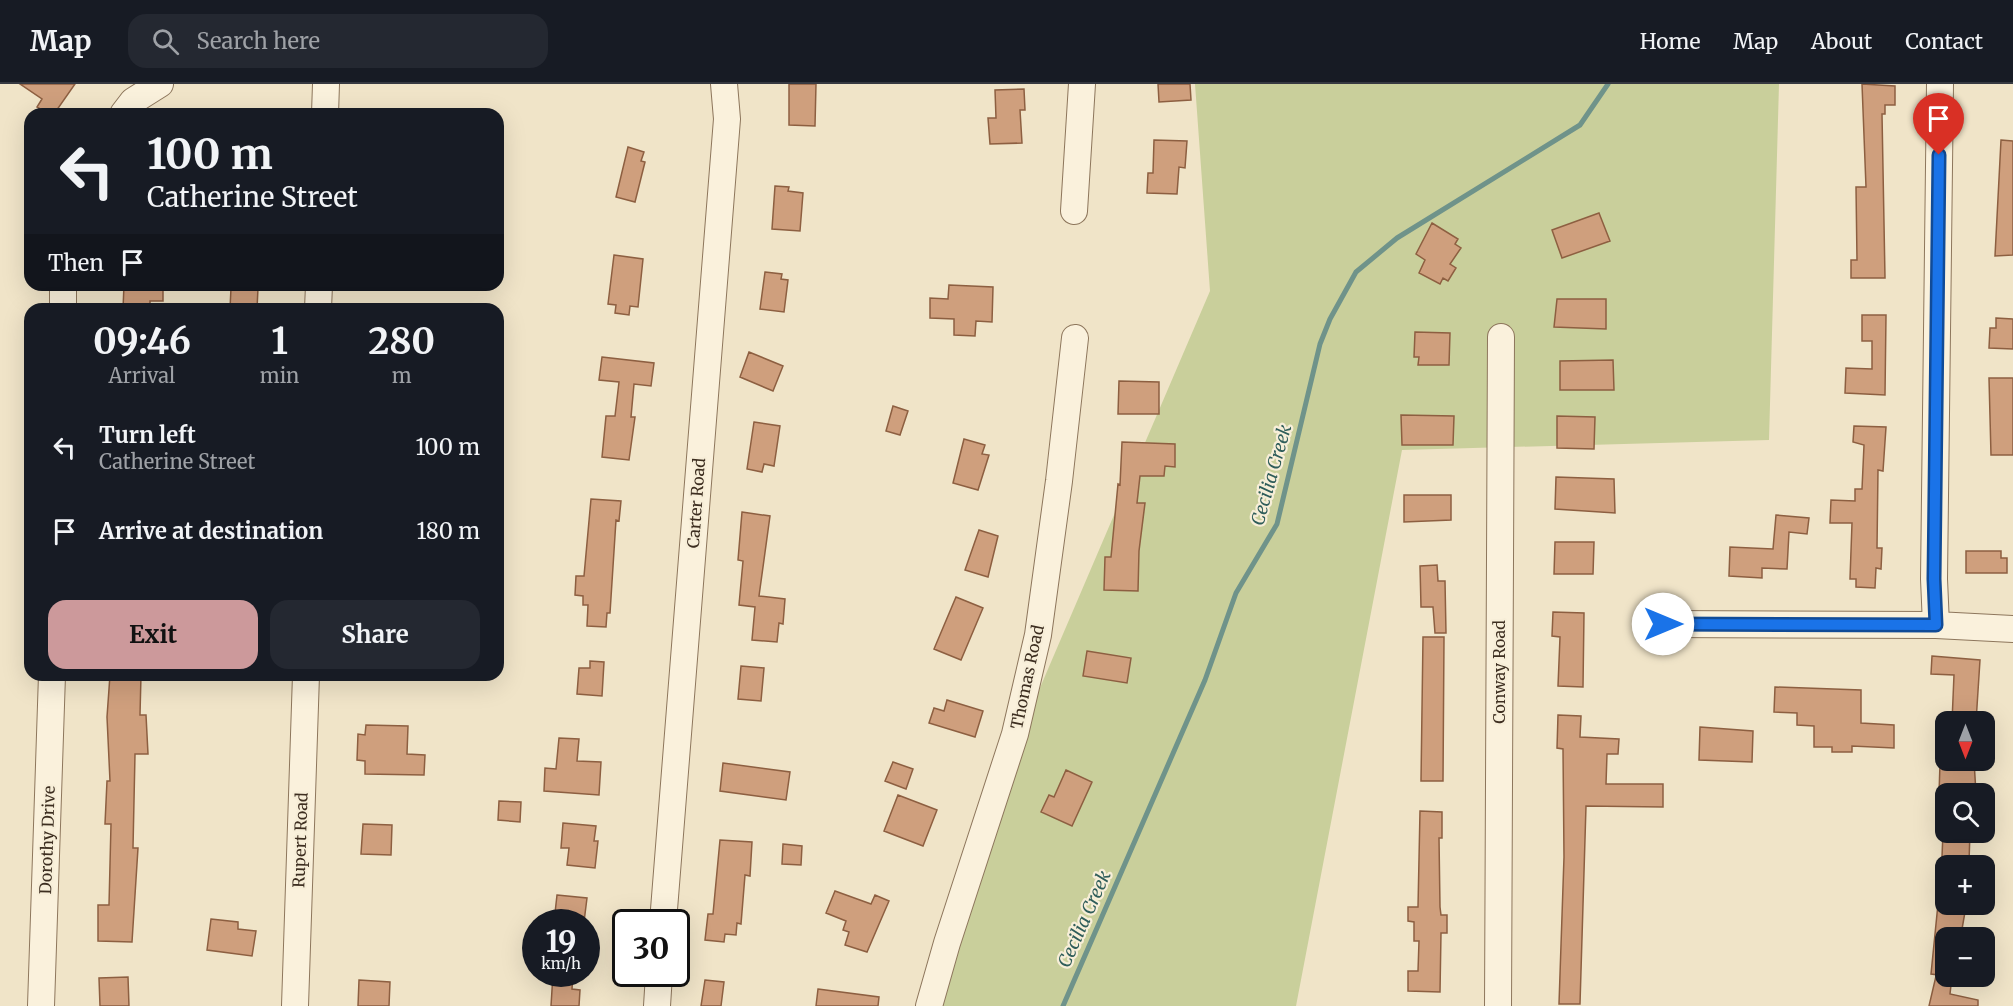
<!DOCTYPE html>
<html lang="en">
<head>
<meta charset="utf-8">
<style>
	:root { --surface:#171b24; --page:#242831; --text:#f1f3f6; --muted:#9ea1a6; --line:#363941; --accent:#cc999b }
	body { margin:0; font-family:Merriweather,serif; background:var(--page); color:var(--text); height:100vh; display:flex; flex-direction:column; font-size:22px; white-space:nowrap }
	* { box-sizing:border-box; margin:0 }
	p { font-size:20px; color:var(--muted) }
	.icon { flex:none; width:33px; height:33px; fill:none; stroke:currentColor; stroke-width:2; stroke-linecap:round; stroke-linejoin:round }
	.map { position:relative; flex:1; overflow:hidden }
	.drawer { position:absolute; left:24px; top:219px; width:480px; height:378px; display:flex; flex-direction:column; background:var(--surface); border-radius:18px; box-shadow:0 6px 24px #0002 }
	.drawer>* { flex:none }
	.top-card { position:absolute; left:24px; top:24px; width:480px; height:183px; border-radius:18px; box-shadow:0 6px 24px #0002; background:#171b24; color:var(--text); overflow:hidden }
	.needle { width:39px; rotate:180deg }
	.tools { position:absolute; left:1935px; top:627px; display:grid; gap:12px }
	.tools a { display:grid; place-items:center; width:60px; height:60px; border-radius:12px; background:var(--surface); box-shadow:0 6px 24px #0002; font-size:30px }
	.speed { position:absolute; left:522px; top:825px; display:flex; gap:12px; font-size:30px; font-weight:700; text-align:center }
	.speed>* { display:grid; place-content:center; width:78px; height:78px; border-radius:50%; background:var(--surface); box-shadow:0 6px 24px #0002; line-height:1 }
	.speed small { font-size:15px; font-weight:400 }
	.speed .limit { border:3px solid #111; border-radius:9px; background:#fff; color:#111 }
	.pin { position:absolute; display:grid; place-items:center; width:51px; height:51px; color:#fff; margin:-62px -26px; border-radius:50% 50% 50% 0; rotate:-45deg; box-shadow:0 0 6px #0007 }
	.pin .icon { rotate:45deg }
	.me { position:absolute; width:66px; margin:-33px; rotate:90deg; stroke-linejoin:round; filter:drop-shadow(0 0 4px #0008) }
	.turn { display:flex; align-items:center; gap:21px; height:126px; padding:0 24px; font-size:27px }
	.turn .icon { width:78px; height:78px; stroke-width:2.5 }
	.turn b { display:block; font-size:42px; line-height:51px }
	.then { display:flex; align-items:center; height:57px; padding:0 24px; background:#0003; gap:12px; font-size:22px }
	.eta { display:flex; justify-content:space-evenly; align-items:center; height:102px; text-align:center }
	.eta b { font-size:36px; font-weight:700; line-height:42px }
	.primary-button { display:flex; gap:12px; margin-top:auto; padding:12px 24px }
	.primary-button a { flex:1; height:69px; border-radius:18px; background:var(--accent); color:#111; font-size:24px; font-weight:700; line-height:69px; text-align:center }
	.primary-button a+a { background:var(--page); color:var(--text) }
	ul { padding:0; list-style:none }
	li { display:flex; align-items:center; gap:18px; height:84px; padding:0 24px }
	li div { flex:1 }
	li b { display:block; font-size:22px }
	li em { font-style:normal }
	header { display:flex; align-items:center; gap:36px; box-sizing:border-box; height:84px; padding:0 30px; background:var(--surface); border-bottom:2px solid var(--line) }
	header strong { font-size:28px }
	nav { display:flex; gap:33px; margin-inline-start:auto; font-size:21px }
	.search { width:420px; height:54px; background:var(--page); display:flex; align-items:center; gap:15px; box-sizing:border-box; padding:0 21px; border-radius:18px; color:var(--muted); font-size:22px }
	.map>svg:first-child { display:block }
	.green { fill:#c9cf9b }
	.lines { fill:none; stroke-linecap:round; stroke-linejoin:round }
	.stream { stroke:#6f938a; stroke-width:5 }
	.building { fill:#cf9f7d; stroke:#8d5f41; stroke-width:1.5 }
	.minor-casing { stroke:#8d765c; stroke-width:28 }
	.minor { stroke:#faf1dc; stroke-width:26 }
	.route-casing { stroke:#114b97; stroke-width:15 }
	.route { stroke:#1a73e8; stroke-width:10 }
	.labels { text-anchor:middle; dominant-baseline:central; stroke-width:4.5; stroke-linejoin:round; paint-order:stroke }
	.street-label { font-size:16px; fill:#3d2e20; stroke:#f7eed8 }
	.water-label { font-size:18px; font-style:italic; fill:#2f5d5a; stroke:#f7eed8 }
</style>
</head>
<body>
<header>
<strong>Map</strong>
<div class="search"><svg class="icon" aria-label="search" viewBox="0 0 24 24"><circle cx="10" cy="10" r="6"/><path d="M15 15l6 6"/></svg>Search here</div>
<nav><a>Home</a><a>Map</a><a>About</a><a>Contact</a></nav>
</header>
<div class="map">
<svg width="2013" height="922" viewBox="0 0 2013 922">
	<rect width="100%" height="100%" fill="#f0e4c8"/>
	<path class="green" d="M1195,0H1779L1769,356L1402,366L1296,922H927L985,732L1210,207Z"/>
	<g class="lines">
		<path class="stream" d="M1063,922L1205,596L1236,509L1277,440L1320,260L1330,235L1356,188L1397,154L1580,41L1608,0"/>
	</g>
	<path class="building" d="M20,0H75L54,30H48L37,23L42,15Z
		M789,0H816L815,42L789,41Z
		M1158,0H1190L1191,16L1159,18Z
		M1862,0L1895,2V21H1885V30H1882L1885,194H1851V176H1857L1856,103H1866Z
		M1024,5L1025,26H1020L1022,59L990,60L988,34H996L995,6Z
		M1154,56L1187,57L1185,84L1179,83L1177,110L1147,109L1148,89H1153Z
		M2001,56L2013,57V171L1995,172Z
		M628,63L644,68L641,77L645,78L635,118L616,113Z
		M775,102L789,103L788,107L803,109L800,147L772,145Z
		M1599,129L1610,157L1562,174L1552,146Z
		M1432,139L1458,155L1455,160L1461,164L1450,180L1456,184L1448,197L1443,194L1440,200L1419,189L1425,176L1416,170Z
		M614,171L643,175L638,223L630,222L629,231L615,229L616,221L608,220Z
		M765,188L782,190L781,195L788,196L784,228L760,225Z
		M124,201H163V217H150V225H123Z
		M949,201L993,203L992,238L976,237L975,252L954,251V235L930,234V214L948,215Z
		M231,204H258L257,225H230Z
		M1557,215H1606V245L1554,243Z
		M1862,231H1886L1885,311L1845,309L1846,284L1872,285V257H1862Z
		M1996,234L2013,235V265L1989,264L1990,244H1996Z
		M1415,248L1450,249L1449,281H1418L1419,273H1414Z
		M749,268L783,282L773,307L740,293Z
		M602,273L654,279L651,302L634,300L631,333H635L629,376L602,373L606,332H615L619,298L599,296Z
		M1613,276L1614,306H1560V277Z
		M1989,294H2013V371H1991Z
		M1119,297L1159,298V330H1118Z
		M893,322L908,327L900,351L886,347Z
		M1401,331L1454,332L1453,361H1402Z
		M1557,332L1595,333L1594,365L1557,364Z
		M754,338L780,342L774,382L764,380L762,388L747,385Z
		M1854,342L1886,343L1883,387L1878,386L1877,464H1882L1881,485L1876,484L1875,504L1856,503V495H1850L1852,439H1830L1831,416L1855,417V405H1862L1864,361L1853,358Z
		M964,355L985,361L982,370L989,371L978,406L953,399Z
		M1122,358L1175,360V383L1165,382L1164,392H1140L1137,419H1145L1139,467L1138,507L1104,506L1105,473H1111L1118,400L1120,401Z
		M1556,393L1614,395L1615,429L1555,425Z
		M1404,411H1451V436L1404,438Z
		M591,415L621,417L619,437L616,436L610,529H607L606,543L587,542L588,521H583V512L575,511L576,492H584Z
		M742,428L770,432L759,512L785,515L783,540L779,539L777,558L752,556L755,523L739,521L743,477L738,476Z
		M1776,431L1809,434L1807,450L1789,448L1787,485L1762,484V494L1729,492L1730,463L1773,465Z
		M979,446L998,452L988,493L965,486Z
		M1555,458H1594L1593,490H1554Z
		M1966,467H2001V474H2007V489H1966Z
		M1437,481L1438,497H1445L1446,549H1435L1433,523H1421L1420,482Z
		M956,513L983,524L961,576L934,565Z
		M1553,528L1584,529L1583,603L1558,602L1560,553L1552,552Z
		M1423,553H1444L1443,697H1421Z
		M1087,567L1131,574L1127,599L1083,592Z
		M1932,572L1980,576L1976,638H1952L1954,591L1931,590Z
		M590,577L604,578L602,612L577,610L579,584H590Z
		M741,582L764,584L761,617L738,615Z
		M110,591H141L140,631H146L148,670H135L133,764H138L132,858L98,857V821H109L111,740H105L107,697H110L107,633Z
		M1775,603L1861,606V639L1894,641V664L1852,662V668H1832V663H1814V642L1797,641V629L1774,628Z
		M947,616L983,627L975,653L929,639L934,624L944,627Z
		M1558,631L1581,632L1580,653L1619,655L1618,670H1607L1606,700H1663V723L1586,722L1580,920H1559L1564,773L1563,665L1557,664Z
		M366,641L408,642L407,670L425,671L424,691L365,690V677L357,676L358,650L365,651Z
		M1700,643L1753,647L1752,678L1699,676Z
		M559,654L579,655L577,677L601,678L599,711L544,707L545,684L556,685Z
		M1950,676L1974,677L1976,709L1939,710L1940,680H1950Z
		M893,678L913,685L906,705L885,697Z
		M723,679L790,688L786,716L720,707Z
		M1066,686L1092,698L1072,742L1041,728L1049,711L1054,713Z
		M898,711L937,726L923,762L884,747Z
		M499,717L521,718L520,738L498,736Z
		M1420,727L1442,728V754H1439L1440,823L1441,831H1447V849H1441L1440,908L1408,907V887H1418L1419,857H1414V838L1408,837V823H1418Z
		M563,739L596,742L594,757H598L595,784L567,781L569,764H561Z
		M363,740L392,741L391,771L361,770Z
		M1943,748H1970L1969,778H1966L1965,782H1951L1952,776L1942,773Z
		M720,756L752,758L750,792L745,791L741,840L737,839L736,851L725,850L724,858L705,856L708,830H713Z
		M783,760L802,762L801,781L782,780Z
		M835,807L871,820L875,811L889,817L867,868L845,861L849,848L843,846L846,837L826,829Z
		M557,811L587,814L584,838H554Z
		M1938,820H1962V827L1965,828L1961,851L1946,850V892L1931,890Z
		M211,835L238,838V845L256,847L252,872L207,866Z
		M553,890L573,891L572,905L580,906L579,922H551Z
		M1936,892H1952L1950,910L1978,916V922H1929Z
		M128,893L129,922H100L99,894Z
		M359,896L390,898L389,922H358Z
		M705,896L724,898L721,922H701Z
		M818,905L879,913L878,922H816Z"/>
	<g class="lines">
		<g class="minor-casing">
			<path id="minor" d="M123,30L133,17L160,0
				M325,30L326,0
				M1074,127L1082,0
				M63,225V201
				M318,225L319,201
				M1663,540L1936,541L2013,545
				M1936,541L1934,495L1940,0
				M663,838L727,35L724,0
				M41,922L52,591
				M295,922L306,591
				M657,922L659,890
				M929,922L947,859L1015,650L1038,551L1059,397L1075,254
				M1498,922L1501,253"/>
		</g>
		<use href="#minor" class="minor"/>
	</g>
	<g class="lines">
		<g class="route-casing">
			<path id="route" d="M1663,540L1936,541L1934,495L1939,71"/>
		</g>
		<use href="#route" class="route"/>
	</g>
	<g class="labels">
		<g class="street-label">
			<text transform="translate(696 419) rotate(-86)">Carter Road</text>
			<text transform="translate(1499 588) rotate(-90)">Conway Road</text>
			<text transform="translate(1027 593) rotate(-78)">Thomas Road</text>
			<text transform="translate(47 756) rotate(-88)">Dorothy Drive</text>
			<text transform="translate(300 756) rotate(-88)">Rupert Road</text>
		</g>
		<g class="water-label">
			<text transform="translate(1271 391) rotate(-74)">Cecilia Creek</text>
			<text transform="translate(1084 835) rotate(-66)">Cecilia Creek</text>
		</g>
	</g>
</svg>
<div class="tools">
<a><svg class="needle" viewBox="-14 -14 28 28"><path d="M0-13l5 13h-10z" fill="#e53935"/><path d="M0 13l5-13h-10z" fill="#9ea1a6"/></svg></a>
<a><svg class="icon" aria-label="search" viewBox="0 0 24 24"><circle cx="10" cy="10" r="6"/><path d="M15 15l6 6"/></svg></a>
<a>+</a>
<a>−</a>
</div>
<div class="speed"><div>19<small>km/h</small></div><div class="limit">30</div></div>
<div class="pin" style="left:1939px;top:71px;background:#d93025"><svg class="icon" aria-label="arrive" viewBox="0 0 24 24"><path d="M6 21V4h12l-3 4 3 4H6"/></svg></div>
<svg class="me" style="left:1663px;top:540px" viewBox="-20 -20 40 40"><circle r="19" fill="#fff"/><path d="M0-13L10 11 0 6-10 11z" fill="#1a73e8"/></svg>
<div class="top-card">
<div class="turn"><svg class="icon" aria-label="left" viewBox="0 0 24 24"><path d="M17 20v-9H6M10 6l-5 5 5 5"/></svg><div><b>100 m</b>Catherine Street</div></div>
<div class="then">Then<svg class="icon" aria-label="arrive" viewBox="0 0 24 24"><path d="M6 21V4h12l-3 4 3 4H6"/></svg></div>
</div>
<section class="drawer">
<div class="eta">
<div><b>09:46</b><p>Arrival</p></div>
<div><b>1</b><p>min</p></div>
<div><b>280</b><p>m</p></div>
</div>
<ul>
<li><svg class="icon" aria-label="left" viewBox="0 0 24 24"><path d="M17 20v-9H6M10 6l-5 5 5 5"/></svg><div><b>Turn left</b><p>Catherine Street</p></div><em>100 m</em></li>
<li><svg class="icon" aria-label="arrive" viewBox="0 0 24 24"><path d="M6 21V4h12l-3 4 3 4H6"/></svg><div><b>Arrive at destination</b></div><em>180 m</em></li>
</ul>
<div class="primary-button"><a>Exit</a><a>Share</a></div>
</section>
</div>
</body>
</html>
